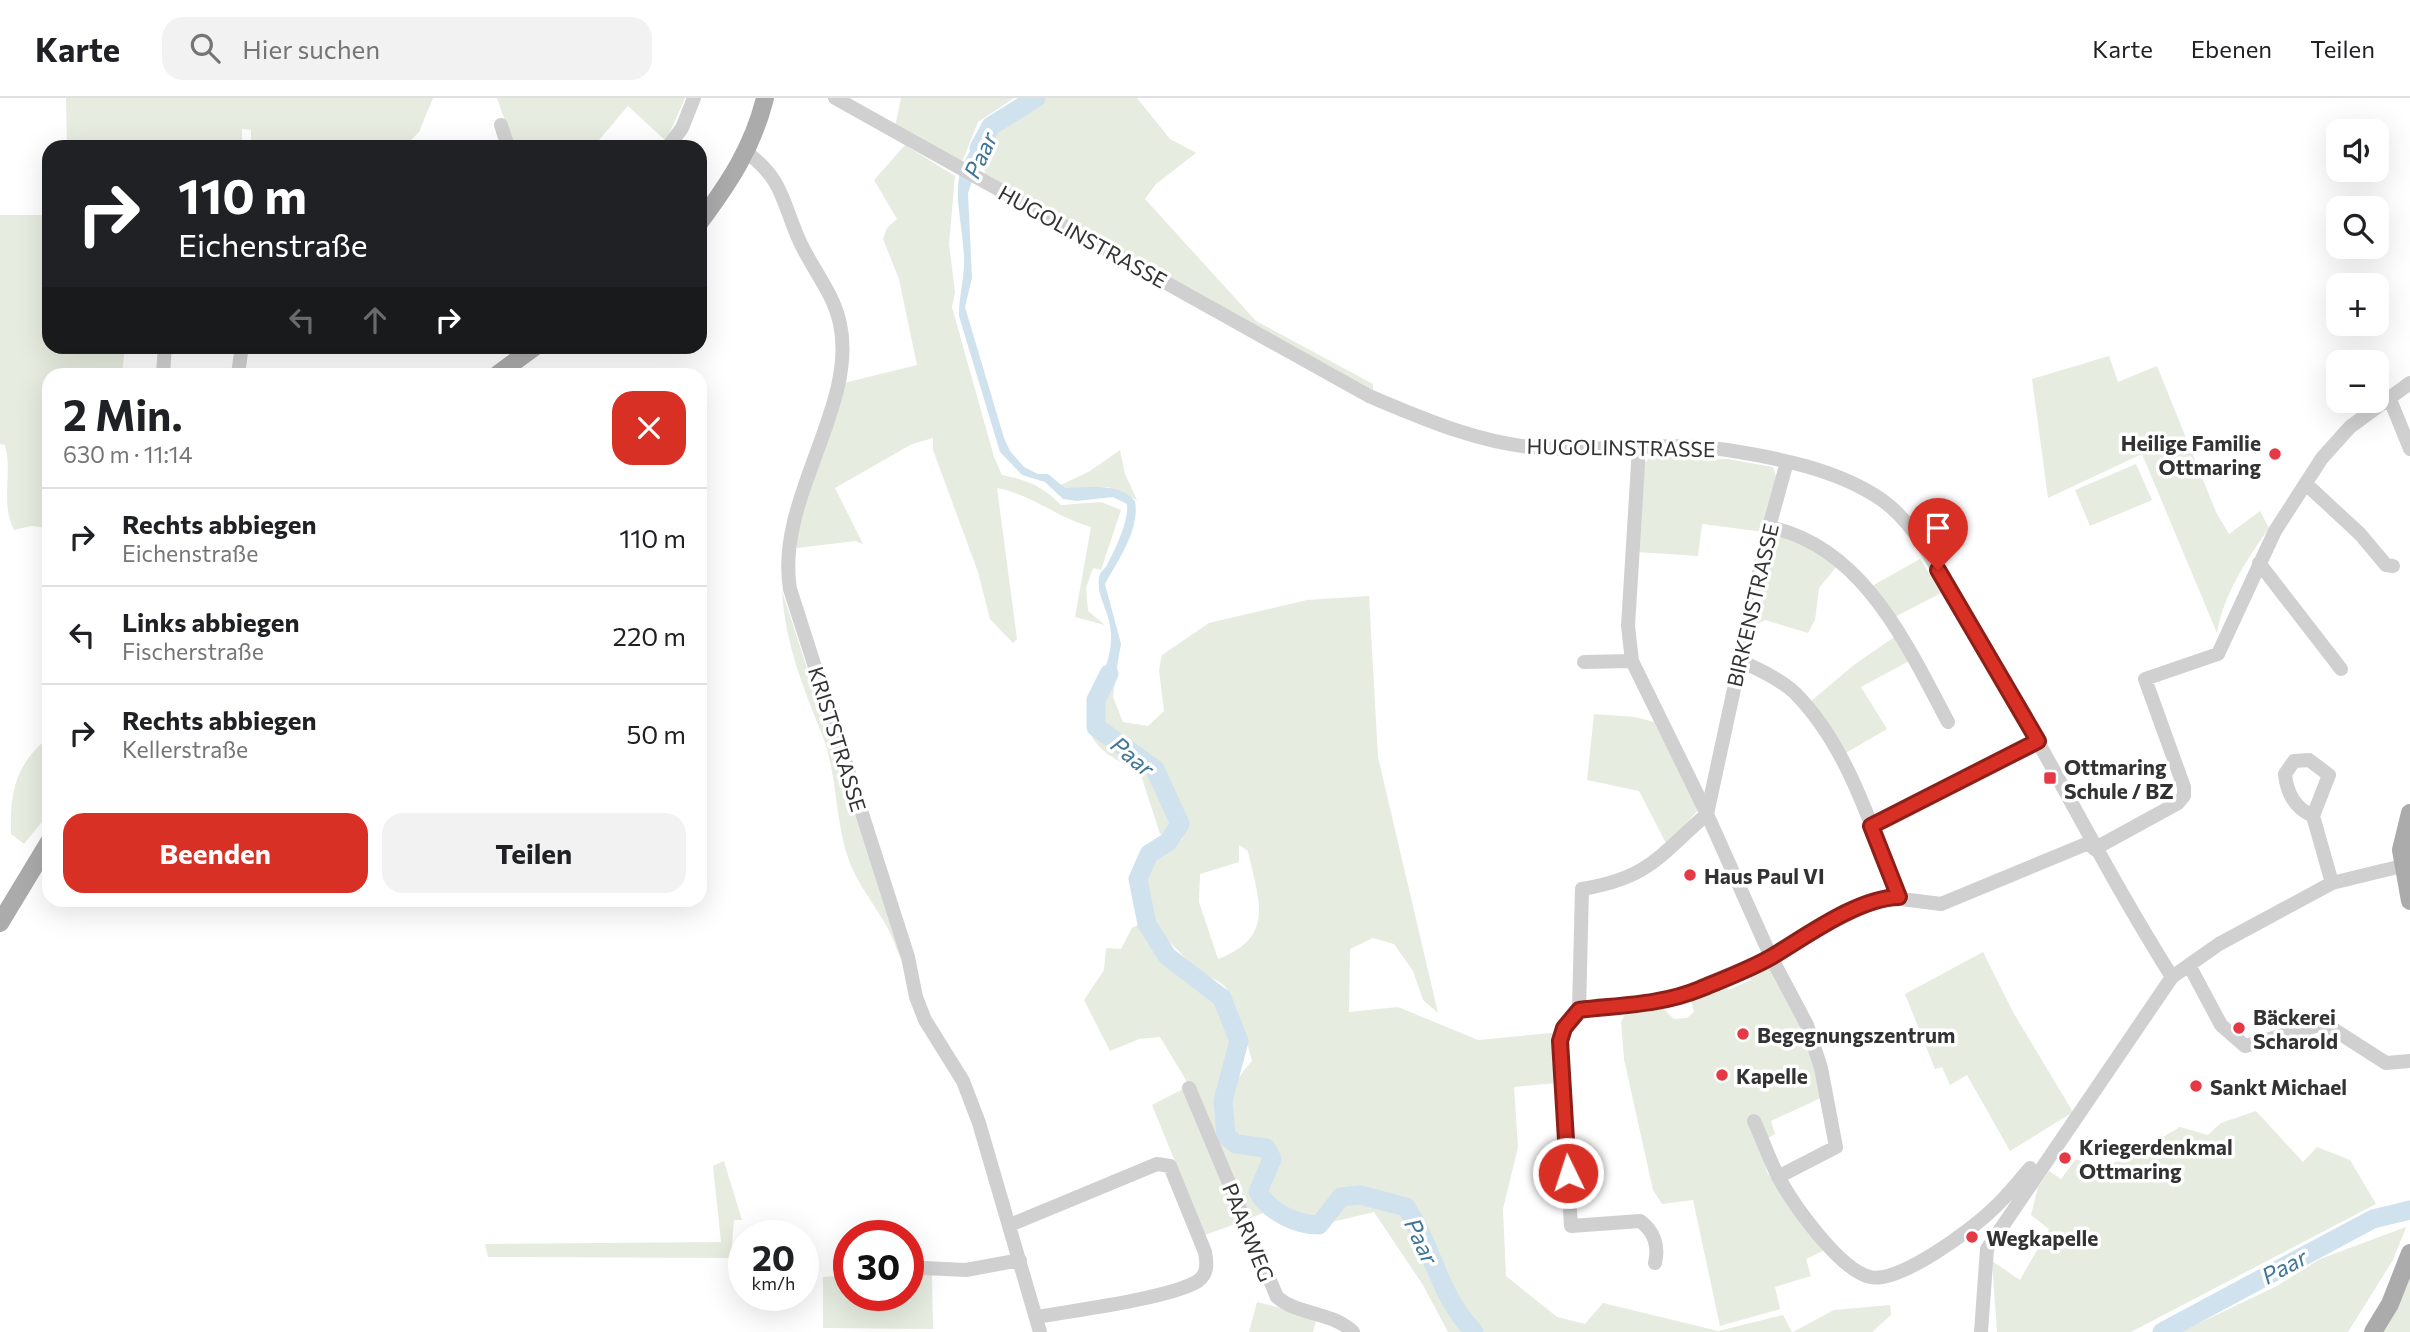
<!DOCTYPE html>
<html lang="de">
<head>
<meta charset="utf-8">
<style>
	:root { --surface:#fff; --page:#f2f2f2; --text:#202124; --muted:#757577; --line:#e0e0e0; --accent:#d93025 }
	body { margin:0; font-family:Commissioner,sans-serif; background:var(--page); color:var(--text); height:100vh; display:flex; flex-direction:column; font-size:26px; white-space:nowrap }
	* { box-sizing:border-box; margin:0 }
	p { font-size:23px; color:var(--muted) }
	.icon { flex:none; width:38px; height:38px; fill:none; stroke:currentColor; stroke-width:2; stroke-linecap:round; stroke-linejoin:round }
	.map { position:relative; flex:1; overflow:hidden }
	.panel { position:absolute; left:42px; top:270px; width:665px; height:539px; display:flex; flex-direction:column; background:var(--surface); border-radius:21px; box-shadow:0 7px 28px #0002 }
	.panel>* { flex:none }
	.top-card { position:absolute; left:42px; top:42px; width:665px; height:214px; border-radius:21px; box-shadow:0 7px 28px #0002; background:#202124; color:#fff; overflow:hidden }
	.tools { position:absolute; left:2326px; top:21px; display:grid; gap:14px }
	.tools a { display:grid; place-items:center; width:63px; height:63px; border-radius:14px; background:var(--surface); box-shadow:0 7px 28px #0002; font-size:35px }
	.speed { position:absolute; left:728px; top:1122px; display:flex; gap:14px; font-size:35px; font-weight:700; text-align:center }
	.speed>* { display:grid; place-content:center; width:91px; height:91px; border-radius:50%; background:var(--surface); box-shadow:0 7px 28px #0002; line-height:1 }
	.speed small { font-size:18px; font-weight:400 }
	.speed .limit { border:10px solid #d22; background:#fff; color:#111 }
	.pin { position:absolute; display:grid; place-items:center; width:60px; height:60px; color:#fff; margin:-72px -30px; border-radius:50% 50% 50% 0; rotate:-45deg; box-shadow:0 0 7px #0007 }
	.pin .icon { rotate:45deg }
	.me { position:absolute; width:77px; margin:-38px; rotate:356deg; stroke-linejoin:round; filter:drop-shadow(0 0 5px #0008) }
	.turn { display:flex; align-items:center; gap:24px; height:147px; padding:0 21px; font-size:32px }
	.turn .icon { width:91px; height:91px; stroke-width:2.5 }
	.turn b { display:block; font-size:49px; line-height:60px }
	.lanes { display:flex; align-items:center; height:66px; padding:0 21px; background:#0003; justify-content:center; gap:35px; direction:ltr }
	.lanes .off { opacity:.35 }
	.round { display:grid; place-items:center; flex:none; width:74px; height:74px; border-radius:21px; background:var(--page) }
	.summary { display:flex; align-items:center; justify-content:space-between; height:119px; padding:0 21px }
	h1 { font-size:42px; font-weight:700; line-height:52px }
	.action { display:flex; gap:14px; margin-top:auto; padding:14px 21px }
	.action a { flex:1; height:80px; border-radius:21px; background:var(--accent); color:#fff; font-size:28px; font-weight:700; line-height:80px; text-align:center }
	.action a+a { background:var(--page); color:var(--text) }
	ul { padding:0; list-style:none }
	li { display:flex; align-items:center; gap:21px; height:98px; padding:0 21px; border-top:2px solid var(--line) }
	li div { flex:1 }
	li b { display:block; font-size:26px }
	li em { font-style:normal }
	header { display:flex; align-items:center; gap:42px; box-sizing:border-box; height:98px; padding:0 35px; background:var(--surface); border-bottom:2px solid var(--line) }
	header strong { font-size:33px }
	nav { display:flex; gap:38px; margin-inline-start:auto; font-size:24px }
	.search { width:490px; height:63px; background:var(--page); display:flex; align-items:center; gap:18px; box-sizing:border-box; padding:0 24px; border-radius:21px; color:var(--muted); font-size:26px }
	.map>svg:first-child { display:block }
	.green { fill:#e6ecdf; fill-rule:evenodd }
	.water { fill:#cfe2ee }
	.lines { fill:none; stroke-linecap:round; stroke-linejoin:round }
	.river { stroke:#cfe2ee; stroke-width:19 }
	.minor { stroke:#d0d0d0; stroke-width:14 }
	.major { stroke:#ababab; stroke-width:18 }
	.route-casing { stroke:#8d1f18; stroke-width:18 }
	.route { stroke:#d93025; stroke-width:12 }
	.poi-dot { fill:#e63946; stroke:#fff; stroke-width:2.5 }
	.labels { text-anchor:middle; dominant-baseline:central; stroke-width:7; stroke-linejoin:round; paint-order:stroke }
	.street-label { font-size:21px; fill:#333; stroke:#fff }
	.poi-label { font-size:21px; font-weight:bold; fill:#333; stroke:#fff; text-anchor:start }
	.water-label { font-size:23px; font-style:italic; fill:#3f7597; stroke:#fff }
</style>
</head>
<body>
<header>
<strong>Karte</strong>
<div class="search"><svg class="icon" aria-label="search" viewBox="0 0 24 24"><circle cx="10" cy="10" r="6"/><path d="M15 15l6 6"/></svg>Hier suchen</div>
<nav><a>Karte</a><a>Ebenen</a><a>Teilen</a></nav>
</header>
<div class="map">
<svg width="2410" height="1234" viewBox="0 0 2410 1234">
	<rect width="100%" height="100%" fill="#fff"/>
	<path class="green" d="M66,0H433L419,34L404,49H251V32L242,31V49H67Z
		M497,0H685L666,43L628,8L593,49H514Z
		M901,0H1014L978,24L962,64L895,29Z
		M1045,0H1137L1170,41L1196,55L1156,86L1145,101L1256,223L1373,286V292L1367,291L985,76C980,51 1000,25 1021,13C1029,8 1037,6 1045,0Z
		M905,47L955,78L949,146L955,194L952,209L994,359L1002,377C1027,382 1044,389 1061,407L1101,404L1121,412L1101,472L1093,470L1086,490L1088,513L1105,527L1075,519L1091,429C1058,420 1031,396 997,390L1017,541L1013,545L990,521L978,474L933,352V340L912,346L835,390L863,446L855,443L797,450L795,442L844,285L917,267L899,181L883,141L887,130L897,121L874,82Z
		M0,117H49V248L125,249L122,276H49V430L31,428L14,432C0,405 13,375 5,347L0,346Z
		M2109,258L2118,284L2157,268L2216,414L2229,436L2260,413L2269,430C2246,463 2224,495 2217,535L2142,356L2048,400L2032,281Z
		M1120,352L1125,376L1137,402L1108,389L1065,391L1061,387L1090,373Z
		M1672,359L1728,361L1773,369L1776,378L1764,434L1702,426L1698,458L1637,454L1645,365L1649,360Z
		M2136,366L2152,402L2090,428L2075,392Z
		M1774,438L1793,441L1837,468L1819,490L1815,522L1808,535L1765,522L1753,528Z
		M1920,461L1941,495L1893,520L1870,489Z
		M782,493L905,871C898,855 892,836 883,822C870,800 855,782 847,757C835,718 837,675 822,636C803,589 785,545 782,493Z
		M1369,498L1378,659L1438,915L1423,902L1413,873L1394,846L1373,840L1350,851L1349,914L1398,909L1478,942L1551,935L1556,937L1558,985L1514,989L1518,1049L1503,1111L1506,1178L1557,1219L1585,1226L1603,1205L1718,1233L1783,1217L1792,1234H1448L1423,1187L1374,1114L1328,1125C1336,1106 1344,1104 1364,1101L1361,1090H1341L1319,1115L1309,1121L1289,1115L1264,1096L1279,1061C1270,1030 1251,1047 1230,1034C1230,1001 1229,988 1252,963C1245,939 1240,913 1227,891C1221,882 1208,880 1200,873C1173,848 1124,808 1149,766C1156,753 1174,750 1183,740L1160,736L1140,674C1104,657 1073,639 1095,594L1101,601L1116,574L1113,599L1123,624L1148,628L1164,613L1159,572L1162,557L1209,525L1307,502ZM1239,747L1248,753C1258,802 1277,838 1218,861L1199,804L1200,776L1239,764Z
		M1896,538L1911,562L1861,589L1887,631L1844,656L1810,604L1855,566Z
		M1594,616L1635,619L1654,624L1698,712L1667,747L1639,693L1587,682Z
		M49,639V715L24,746L11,736C10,693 15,667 49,639Z
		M1141,825L1164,859L1217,901L1231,944V964L1220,988L1222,1035L1231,1047L1263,1054L1266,1066C1253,1089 1250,1092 1268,1113L1248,1121L1189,987L1160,939L1139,941L1110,953L1084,902L1104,872L1106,850L1121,851L1132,830Z
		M1983,854L2013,914L2073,1014L2010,1053L1967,977L1950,987L1942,969L1935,971L1905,896Z
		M1766,868L1771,869L1801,929L1823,999L1771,1023L1775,1036L1759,1045L1767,1074L1823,1153L1806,1161L1811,1178L1775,1189L1780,1211L1720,1228L1693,1102L1662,1106L1653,1092L1624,961L1621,924L1627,912L1662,910L1674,921L1687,920L1694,914L1691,902L1725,885L1728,892L1751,882L1749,875Z
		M1185,990L1243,1123L1205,1137L1152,1007Z
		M2256,1013L2303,1064L2317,1049L2350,1062L2376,1106L2131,1234H1997L1992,1163L2020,1182L2049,1131L2031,1117L2038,1089L2049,1073L2061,1081L2076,1061C2113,1080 2149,1046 2180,1029L2208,1037L2221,1025Z
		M724,1063L742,1122H734L731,1160L488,1159L485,1146L721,1144L713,1068Z
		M2406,1129L2393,1162L2348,1234H2180L2275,1189L2320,1161Z
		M2410,1171V1234H2383Z
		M908,1172H918L932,1177L933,1231L823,1230V1179L849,1177V1197H908Z
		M1257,1204L1317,1219L1313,1234H1249Z
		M1890,1207L1891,1217L1872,1234H1793L1834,1212Z"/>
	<path class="water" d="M991,28L968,95L972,180L965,209L1004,340L1010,353L1024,369L1038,376H1048L1065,390C1089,390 1118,384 1135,403C1140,432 1118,462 1105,486L1121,546L1116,574L1102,601L1095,594C1107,568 1117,545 1107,516C1103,504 1097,493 1099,480C1100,473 1104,472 1107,467C1115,452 1129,423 1127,406L1113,399L1077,403L1063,401L1045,384L1022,377L1000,354L959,218C959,197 965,179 964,158C960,98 943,77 991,28Z"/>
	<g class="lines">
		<path class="river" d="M979,50L991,28L1036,0
			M1109,576L1096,602V629L1155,671L1180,726L1168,744L1149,756L1138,781L1147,826L1167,858L1222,900L1239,943L1223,1003L1226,1038L1236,1046L1266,1050L1272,1061L1258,1094C1270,1114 1296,1127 1319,1127L1341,1099L1360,1097L1406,1109C1434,1151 1437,1195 1474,1234
			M2162,1234L2373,1121L2410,1112"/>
		<path class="minor" d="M835,0L1369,298C1424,321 1480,346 1541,350C1603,354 1666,343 1727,352C1779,360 1839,372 1882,402C1917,427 1935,469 1957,503C2033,626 2095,757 2172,879
			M501,27L508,49
			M668,49L682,30L694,0
			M747,55C783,80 783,107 800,144C813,172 834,196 840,226C858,308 775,402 790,491L908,859L916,899L925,922L963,983L979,1025L1040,1234
			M163,276L165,248
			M238,276L242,248
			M2389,299L2410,351
			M1639,350L1628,528L1632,563L1707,716L1771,859L1807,927L1821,970L1836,1049L1778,1079
			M2306,386L2360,436L2386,467L2393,468
			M1769,429C1863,448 1907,547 1948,624
			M2259,465L2341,571
			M1740,563C1759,571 1780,581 1795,595C1848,648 1872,731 1899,799
			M1584,564L1632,563
			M2313,718C2295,710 2287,696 2285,676L2294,663L2309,662L2329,677L2313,718L2332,785
			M1871,728L2038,643
			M2094,751L2178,705L2184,698V689L2145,581L2218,556L2275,433L2322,360L2350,329L2410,285
			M2189,867L2221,927L2245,948L2319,927L2333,931L2386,965L2410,963
			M1579,912L1582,791C1649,780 1659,758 1707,716L1769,429L1787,364
			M1189,990L1277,1199C1299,1218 1329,1212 1353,1234
			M1754,1023C1763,1042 1770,1064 1780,1082C1795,1109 1840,1172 1870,1179C1899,1186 1973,1131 1994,1110C2007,1098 2018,1084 2030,1070
			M1010,1127L1157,1066L1170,1068L1205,1154C1207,1165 1208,1176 1198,1183C1171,1200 1072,1213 1037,1219
			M1655,1165C1659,1148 1654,1133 1640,1123L1571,1128L1560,943L1564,930L1579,912L1665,903L1771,859L1813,833L1886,799L1941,806L2091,744
			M924,1170L966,1172L1020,1162
			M1981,1234L1987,1151L2172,879L2219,846L2332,785L2402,768"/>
		<path class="major" d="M700,124C729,85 753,49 765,0
			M498,276L536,248
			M2410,715L2401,752L2410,803
			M0,825L49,744
			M2373,1234L2390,1206L2410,1155"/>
	</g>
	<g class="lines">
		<g class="route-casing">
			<path id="route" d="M1568,1075L1560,943L1564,930L1579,912C1620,907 1661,907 1700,891C1724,881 1751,871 1773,858C1808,837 1858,800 1899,799L1871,728L2038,643L1938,472"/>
		</g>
		<use href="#route" class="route"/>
	</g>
	<g class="poi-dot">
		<circle cx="2275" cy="356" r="7"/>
		<rect x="2043" y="673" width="14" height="14" rx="3.5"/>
		<circle cx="1690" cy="777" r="7"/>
		<circle cx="2239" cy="930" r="7"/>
		<circle cx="1743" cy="936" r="7"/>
		<circle cx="1722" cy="977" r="7"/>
		<circle cx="2196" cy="988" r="7"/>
		<circle cx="2065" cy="1060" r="7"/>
		<circle cx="1972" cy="1139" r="7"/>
	</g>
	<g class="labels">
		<g class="street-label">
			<text transform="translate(1083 138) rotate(29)">HUGOLINSTRASSE</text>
			<text transform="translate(1621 349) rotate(1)">HUGOLINSTRASSE</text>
			<text transform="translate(1752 507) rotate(-77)">BIRKENSTRASSE</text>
			<text transform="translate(838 641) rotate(73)">KRISTSTRASSE</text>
			<text transform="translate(1249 1134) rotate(68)">PAARWEG</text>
		</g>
		<g class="poi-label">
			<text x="2261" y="344" text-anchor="end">Heilige Familie<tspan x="2261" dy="24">Ottmaring</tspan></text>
			<text x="2064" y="668">Ottmaring<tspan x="2064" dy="24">Schule / BZ</tspan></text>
			<text x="1704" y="777">Haus Paul VI</text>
			<text x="2253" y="918">Bäckerei<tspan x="2253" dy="24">Scharold</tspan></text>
			<text x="1757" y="936">Begegnungszentrum</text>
			<text x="1736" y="977">Kapelle</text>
			<text x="2210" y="988">Sankt Michael</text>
			<text x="2079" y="1048">Kriegerdenkmal<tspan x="2079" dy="24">Ottmaring</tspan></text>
			<text x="1986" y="1139">Wegkapelle</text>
		</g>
		<g class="water-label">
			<text transform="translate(980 57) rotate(-65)">Paar</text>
			<text transform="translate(1133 658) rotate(40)">Paar</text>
			<text transform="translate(1422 1143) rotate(65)">Paar</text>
			<text transform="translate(2284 1168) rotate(-28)">Paar</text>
		</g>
	</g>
</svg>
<div class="tools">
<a><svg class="icon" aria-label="sound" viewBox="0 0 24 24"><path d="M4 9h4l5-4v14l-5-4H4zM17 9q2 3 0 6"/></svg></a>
<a><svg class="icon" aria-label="search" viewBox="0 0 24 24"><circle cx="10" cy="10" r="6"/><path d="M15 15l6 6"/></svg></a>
<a>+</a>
<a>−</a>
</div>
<div class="speed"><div>20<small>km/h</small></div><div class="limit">30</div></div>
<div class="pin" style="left:1938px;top:472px;background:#d93025"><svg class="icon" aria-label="arrive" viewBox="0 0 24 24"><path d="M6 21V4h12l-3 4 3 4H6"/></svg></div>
<svg class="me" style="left:1568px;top:1075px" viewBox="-20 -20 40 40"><circle r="17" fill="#d93025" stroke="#fff" stroke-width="3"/><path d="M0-11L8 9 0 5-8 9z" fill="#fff"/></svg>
<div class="top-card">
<div class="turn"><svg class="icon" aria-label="right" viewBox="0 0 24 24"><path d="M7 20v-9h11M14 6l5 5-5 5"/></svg><div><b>110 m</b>Eichenstraße</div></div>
<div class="lanes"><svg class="icon off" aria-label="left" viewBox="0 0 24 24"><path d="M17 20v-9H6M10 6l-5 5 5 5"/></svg><svg class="icon off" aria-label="ahead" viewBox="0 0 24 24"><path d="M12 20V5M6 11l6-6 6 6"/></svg><svg class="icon" aria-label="right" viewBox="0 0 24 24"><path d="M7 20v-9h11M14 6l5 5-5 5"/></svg></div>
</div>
<section class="panel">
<div class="summary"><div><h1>2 Min.</h1><p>630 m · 11:14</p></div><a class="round" style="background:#d93025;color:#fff"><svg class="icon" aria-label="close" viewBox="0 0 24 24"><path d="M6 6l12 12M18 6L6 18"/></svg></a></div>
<ul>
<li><svg class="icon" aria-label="right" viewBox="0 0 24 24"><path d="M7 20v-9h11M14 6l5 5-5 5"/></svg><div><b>Rechts abbiegen</b><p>Eichenstraße</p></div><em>110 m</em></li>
<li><svg class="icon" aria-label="left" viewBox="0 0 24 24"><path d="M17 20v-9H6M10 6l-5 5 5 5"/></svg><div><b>Links abbiegen</b><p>Fischerstraße</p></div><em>220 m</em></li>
<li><svg class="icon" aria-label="right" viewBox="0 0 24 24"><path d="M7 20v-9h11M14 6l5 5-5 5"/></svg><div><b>Rechts abbiegen</b><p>Kellerstraße</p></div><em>50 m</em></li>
</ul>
<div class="action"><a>Beenden</a><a>Teilen</a></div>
</section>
</div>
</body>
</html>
